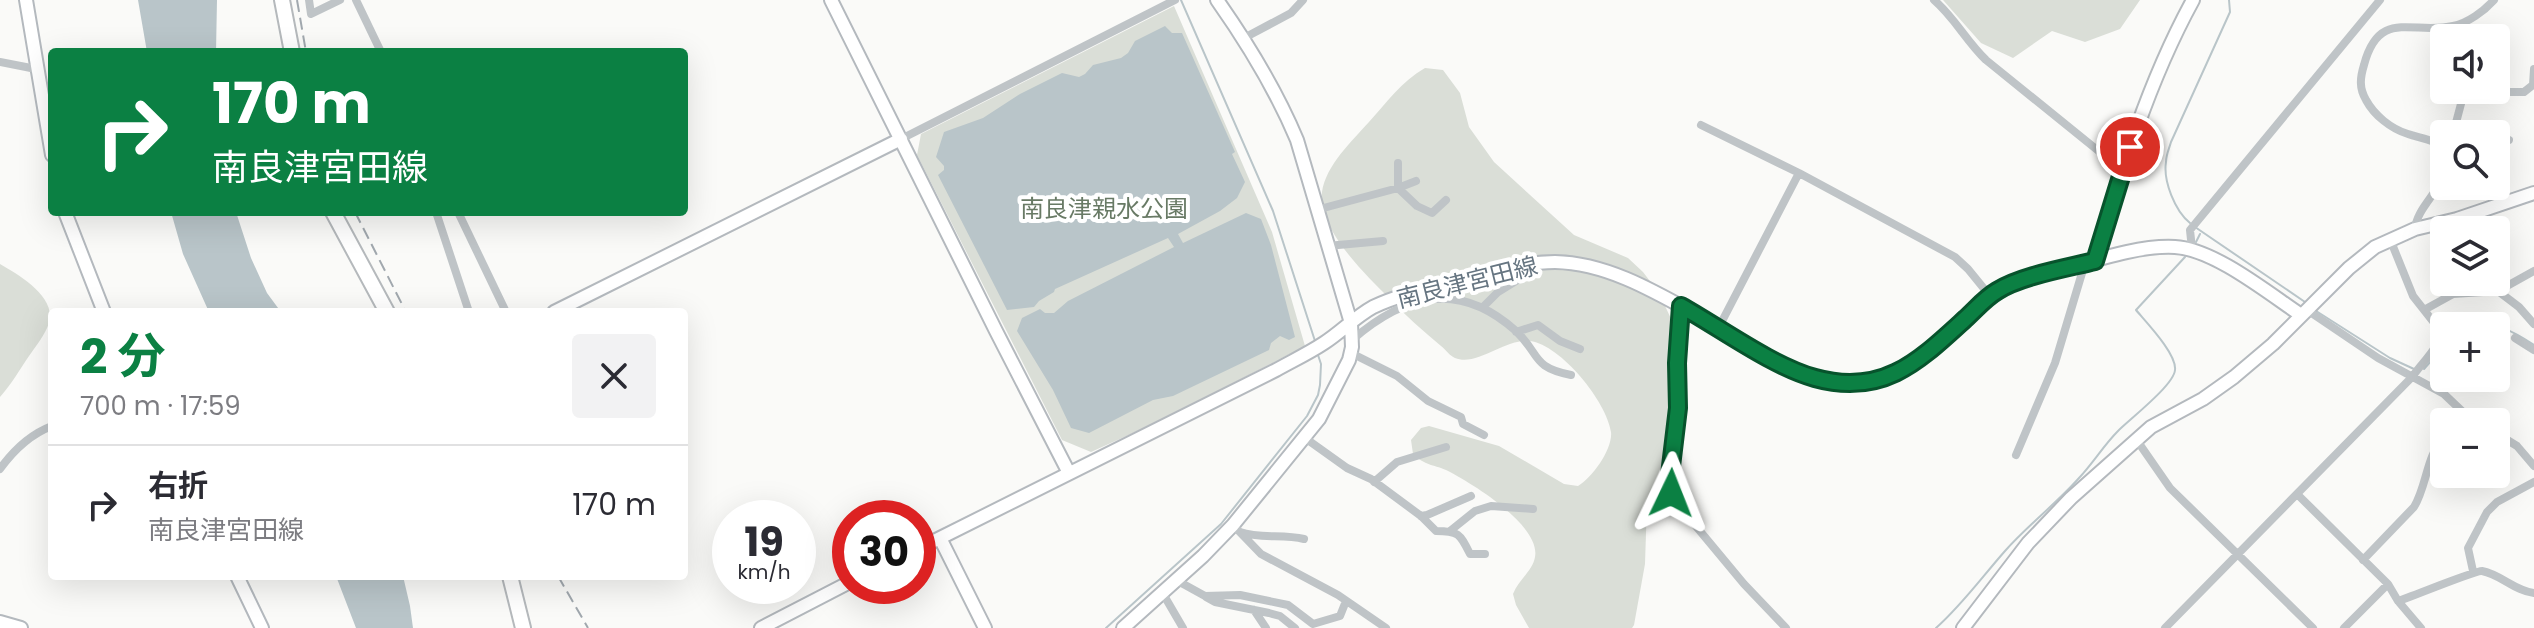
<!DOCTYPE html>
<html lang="ja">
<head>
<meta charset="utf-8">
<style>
	:root { --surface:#fff; --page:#f2f2f3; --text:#2b2b33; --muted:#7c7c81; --line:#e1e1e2; --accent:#0b8043 }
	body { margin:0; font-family:Poppins,"Noto Sans JP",sans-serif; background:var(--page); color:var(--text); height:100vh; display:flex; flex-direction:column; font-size:30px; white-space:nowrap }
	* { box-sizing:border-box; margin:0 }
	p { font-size:26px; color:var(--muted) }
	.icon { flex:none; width:44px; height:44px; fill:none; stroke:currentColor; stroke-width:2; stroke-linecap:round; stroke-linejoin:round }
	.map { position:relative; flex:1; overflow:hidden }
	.sheet { position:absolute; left:48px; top:308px; width:640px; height:272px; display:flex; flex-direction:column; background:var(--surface); border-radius:8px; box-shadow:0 8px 32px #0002 }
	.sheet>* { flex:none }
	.hud { position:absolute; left:48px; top:48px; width:640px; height:168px; border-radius:8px; box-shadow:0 8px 32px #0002; background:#0b8043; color:#fff; overflow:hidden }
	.fabs { position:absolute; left:2430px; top:24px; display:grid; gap:16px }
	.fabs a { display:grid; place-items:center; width:80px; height:80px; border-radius:8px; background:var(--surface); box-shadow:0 8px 32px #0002; font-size:40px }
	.speed { position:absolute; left:712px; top:500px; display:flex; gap:16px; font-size:40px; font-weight:700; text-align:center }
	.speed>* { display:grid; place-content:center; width:104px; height:104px; border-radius:50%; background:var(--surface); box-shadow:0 8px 32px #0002; line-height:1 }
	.speed small { font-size:20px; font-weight:400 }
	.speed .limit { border:12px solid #d22; background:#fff; color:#111 }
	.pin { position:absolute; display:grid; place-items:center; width:68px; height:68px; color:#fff; margin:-34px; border:4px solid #fff; border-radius:50%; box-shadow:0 2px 8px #0007 }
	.me { position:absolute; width:88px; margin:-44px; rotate:2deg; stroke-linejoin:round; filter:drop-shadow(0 0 6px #0008) }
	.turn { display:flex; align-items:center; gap:28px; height:168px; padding:0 32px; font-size:36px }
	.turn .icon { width:104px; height:104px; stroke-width:2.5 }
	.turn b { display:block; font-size:56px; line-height:68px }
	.round { display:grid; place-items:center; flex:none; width:84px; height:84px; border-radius:8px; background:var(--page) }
	.summary { display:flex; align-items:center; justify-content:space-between; height:136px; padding:0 32px }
	h1 { font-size:48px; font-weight:700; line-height:60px; color:var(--accent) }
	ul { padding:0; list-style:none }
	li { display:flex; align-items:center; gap:24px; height:120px; padding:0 32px; border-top:2px solid var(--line) }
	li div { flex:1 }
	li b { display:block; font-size:30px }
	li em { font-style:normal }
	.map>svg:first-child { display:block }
	.green { fill:#daded7 }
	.water { fill:#b9c5c9 }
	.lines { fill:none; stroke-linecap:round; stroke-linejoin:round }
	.stream { stroke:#b9c5c9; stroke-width:2 }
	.secondary-casing { stroke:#b4b9be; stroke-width:16 }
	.primary-casing { stroke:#b5babe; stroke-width:16 }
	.highway-casing { stroke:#b5b9bc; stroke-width:18 }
	.street { stroke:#bfc4c7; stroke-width:8 }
	.secondary { stroke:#fff; stroke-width:12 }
	.primary { stroke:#fff; stroke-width:12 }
	.highway { stroke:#fff; stroke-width:14 }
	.rail { stroke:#a1a8ae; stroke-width:2; stroke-dasharray:12 6; stroke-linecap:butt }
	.route-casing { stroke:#07532c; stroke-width:20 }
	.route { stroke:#0b8043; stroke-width:14 }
	.labels { text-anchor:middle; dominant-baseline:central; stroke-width:8; stroke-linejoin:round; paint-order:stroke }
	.park-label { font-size:24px; fill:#687a65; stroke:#fff }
	.street-label { font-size:24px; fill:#667581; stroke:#fff }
</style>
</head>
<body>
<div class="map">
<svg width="2534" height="628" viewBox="0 0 2534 628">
	<rect width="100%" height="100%" fill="#fafaf8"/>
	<path class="green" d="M1943,0H2140L2120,29L2085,42L2052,31L2013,58L1981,43Z
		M1174,6L1272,232L1305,346L1166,418L1091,452L1062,440L917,155L921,134Z
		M1425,68L1443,70L1460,93L1469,127L1494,162L1574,235L1628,258L1643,272L1659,293L1680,338L1684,388L1668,449L1647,503L1645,564L1634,625L1632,628H1529L1516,605L1513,594C1518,581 1533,570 1535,557C1541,525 1470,482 1446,470C1432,464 1426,466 1413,454L1411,440L1421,428L1429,426L1499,446L1564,484L1578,486C1592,478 1613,449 1611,432C1607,402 1561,345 1530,341C1506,338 1477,367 1455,358C1450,356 1446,350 1441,346C1423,331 1405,315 1388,297C1365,274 1317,228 1322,192C1326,165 1352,141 1369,122C1386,103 1402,81 1425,68Z
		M0,264C19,275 57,297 49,323C45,335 36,346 29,356C20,369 11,385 0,397Z"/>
	<path class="water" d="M138,0H217L216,52H147Z
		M1165,26L1172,33H1182L1235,152L1232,154L1245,182L1237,198L1220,211L1178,234L1183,243L1246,213L1261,219L1271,245L1295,337L1289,340L1280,336L1271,343L1269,350L1173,396L1153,400L1089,433L1071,428L1053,390L1017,331L1022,318L1040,309L1045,313H1054L1068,301L1174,247L1168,238L1055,289L1054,292L1039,301L1034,307L1007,310L938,175L944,170V166L936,157L944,132L983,118L1020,94L1062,73L1079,77L1085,74L1093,65L1121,58L1128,53L1135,41Z
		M171,212H236L251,258L267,293L281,312H209L183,254Z
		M336,576H403L410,606L413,628H356Z"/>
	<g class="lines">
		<path class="stream" d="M1181,0L1273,211L1315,341
			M2190,223C2175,211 2163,181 2166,162C2166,155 2169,149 2171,142L2230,12L2229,0
			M2195,227L2305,302
			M2196,242L2200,234
			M2313,309L2390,358L2414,369
			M2469,326C2495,321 2513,331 2534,345
			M2424,369L2444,346
			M1106,628L1221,524L1307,416L1318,395L1320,385L1321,364L1318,355
			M1936,628C1962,605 1982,577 2005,551C2028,525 2056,504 2079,478C2093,463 2104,445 2118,431C2130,419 2174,385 2175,370C2177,354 2146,322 2136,310L2185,257"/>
		<g class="secondary-casing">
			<path id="secondary" d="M26,0L52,155
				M831,0L996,331L1069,473
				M65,212L104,312
				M554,312L901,139
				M940,538L985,628
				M918,549L1276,370C1292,361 1309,353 1324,343C1341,332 1355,317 1373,307C1398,295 1427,289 1454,282C1486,273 1520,262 1555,262C1609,263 1659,294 1706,320C1751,345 1795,381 1849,382C1918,383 1945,330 1994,293C2014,278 2044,275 2068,268C2099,259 2142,245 2175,247C2214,249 2268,293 2301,315
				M237,576L262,628
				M0,622L21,628
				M761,628L850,582
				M1123,628L1203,556L1233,525L1319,419L1349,360L1352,347L1351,323L1297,140C1276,90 1248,44 1217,0
				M1963,628L2028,543L2071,498L2151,427L2203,399L2234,377L2273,344L2349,268L2375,247L2415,229L2457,219L2534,193"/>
		</g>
		<g class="primary-casing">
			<path id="primary" d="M2095,261C2121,172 2148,82 2193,0"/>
		</g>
		<g class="highway-casing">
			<path id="highway" d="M282,0L292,52
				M333,212L387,312
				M510,576L523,628"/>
		</g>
		<path class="street" d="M309,0L311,14L340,0
			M356,0L381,52
			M1934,0C1955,18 1966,41 1986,60L2122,170
			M1244,38L1291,13L1303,0
			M0,62L36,69
			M1701,125L1799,173L1955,257L1968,269L1990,296
			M2453,134L2462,100L2468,92H2524L2533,85L2534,69
			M2496,138L2509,140
			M901,139L1175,0
			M2444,153C2436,138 2422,139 2408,134C2391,129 2374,115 2366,100C2359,88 2360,78 2364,65C2379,8 2413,35 2453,26C2468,23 2484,11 2494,0
			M1398,163V188L1416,181
			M1316,210L1398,188L1417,206L1432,213L1446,200
			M436,212L469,312
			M458,212L506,312
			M2415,229C2417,208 2438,194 2444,173
			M1327,246L1383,241
			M2192,249L2190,230L2380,0
			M2498,291L2519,307L2534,324
			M1681,306L1677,363L1678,408L1669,483L1675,501L1744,584L1786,628
			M1482,308L1498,292L1519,279
			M2307,310L2378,358L2444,394L2465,414L2478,422
			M2424,310L2453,294L2498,291L2534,271
			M1719,327L1799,173
			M1516,332L1538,325L1560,341L1580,349
			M2515,338L2534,350
			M1352,340C1405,294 1459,280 1516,331C1541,355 1531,367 1571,375
			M1351,353L1397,376L1428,401L1461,417L1463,424L1484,435
			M2496,433L2517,446L2534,466
			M1305,438L1347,468L1371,479L1421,516L1436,531C1459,531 1460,534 1470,554H1485
			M2136,439L2170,488L2313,628
			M2016,455L2055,363L2085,263
			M0,469C13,451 31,434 52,426
			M1374,482L1397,462L1446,447
			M2297,494L2388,584L2398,601L2421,628
			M1421,516L1427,515L1471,496
			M1233,525L1261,554L1338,595L1386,628
			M1450,531L1475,511L1491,506L1533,509
			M1240,532C1260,539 1283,534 1304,539
			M2363,560L2414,507C2427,486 2426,456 2444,437
			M2473,571L2468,548L2487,512L2497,502L2534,482
			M1176,580L1205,596L1240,595L1288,605L1313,624L1340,616L1346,601
			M1162,592L1183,628
			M1206,597L1215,602L1269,613L1280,616L1295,628
			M2398,601C2411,597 2476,570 2482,571C2500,574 2515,591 2534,593
			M1254,610L1266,628
			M2165,628L2413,376C2422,362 2443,345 2439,329L2413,296L2390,239
			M2344,628L2388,584"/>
		<use href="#secondary" class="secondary"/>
		<use href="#primary" class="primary"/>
		<use href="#highway" class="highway"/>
		<path class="rail" d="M297,0L306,52
			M355,212L406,312
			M558,576L588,628"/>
	</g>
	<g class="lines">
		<g class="route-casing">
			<path id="route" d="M1671,493L1669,483L1678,408L1677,363L1681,306C1722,329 1772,366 1815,378C1883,397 1919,361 1965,319C1975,310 1985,298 1997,291C2020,276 2067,268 2095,261L2130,147"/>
		</g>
		<use href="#route" class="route"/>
	</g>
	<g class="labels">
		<g class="park-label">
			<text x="1104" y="208">南良津親水公園</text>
		</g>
		<g class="street-label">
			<text transform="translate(1467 282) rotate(-14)">南良津宮田線</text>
		</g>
	</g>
</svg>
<div class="fabs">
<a><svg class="icon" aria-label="sound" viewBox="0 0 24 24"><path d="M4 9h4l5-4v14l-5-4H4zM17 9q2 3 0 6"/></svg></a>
<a><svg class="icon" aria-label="search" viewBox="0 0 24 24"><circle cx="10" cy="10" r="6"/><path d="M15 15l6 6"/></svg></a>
<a><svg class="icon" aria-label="layers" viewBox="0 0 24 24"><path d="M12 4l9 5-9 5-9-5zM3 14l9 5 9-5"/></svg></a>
<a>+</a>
<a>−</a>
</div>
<div class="speed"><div>19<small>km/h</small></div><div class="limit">30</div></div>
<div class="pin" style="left:2130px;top:147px;background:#d93025"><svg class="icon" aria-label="arrive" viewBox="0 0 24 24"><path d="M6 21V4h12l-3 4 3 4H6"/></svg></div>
<svg class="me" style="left:1671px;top:493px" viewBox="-20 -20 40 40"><path d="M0-17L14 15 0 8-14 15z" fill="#0b8043" stroke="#fff" stroke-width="4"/></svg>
<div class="hud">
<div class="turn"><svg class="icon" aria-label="right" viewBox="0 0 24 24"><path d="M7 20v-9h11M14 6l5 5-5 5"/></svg><div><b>170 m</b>南良津宮田線</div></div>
</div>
<section class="sheet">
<div class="summary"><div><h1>2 分</h1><p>700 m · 17:59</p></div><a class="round"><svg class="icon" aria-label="close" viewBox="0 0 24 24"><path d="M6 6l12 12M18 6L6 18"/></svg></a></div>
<ul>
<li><svg class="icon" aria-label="right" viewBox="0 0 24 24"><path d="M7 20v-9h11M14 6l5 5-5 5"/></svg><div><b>右折</b><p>南良津宮田線</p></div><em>170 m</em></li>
</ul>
</section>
</div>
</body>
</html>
